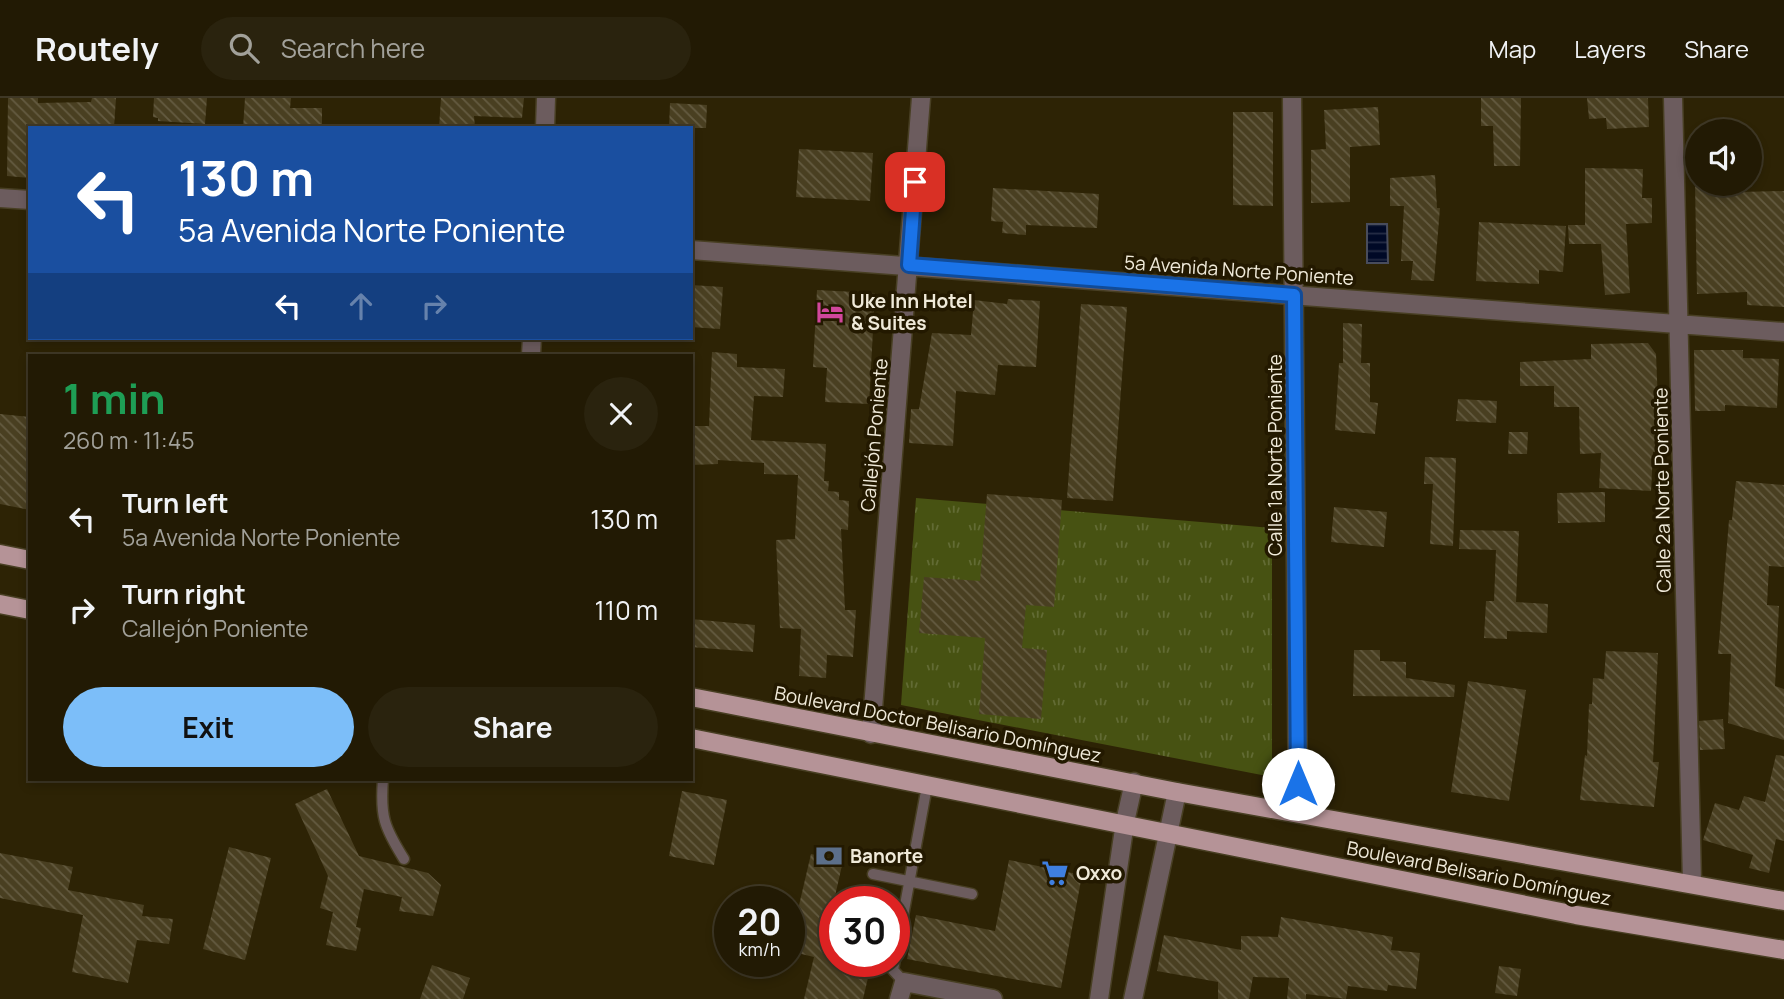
<!DOCTYPE html>
<html lang="en">
<head>
<meta charset="utf-8">
<style>
	:root { --surface:#221a04; --page:#2a230e; --text:#f1f3f6; --muted:#a2a19a; --line:#3f3826; --accent:#7cbef9 }
	body { margin:0; font-family:Manrope,sans-serif; background:var(--page); color:var(--text); height:100vh; display:flex; flex-direction:column; font-size:26px; white-space:nowrap }
	* { box-sizing:border-box; margin:0 }
	p { font-size:23px; color:var(--muted) }
	.icon { flex:none; width:38px; height:38px; fill:none; stroke:currentColor; stroke-width:2; stroke-linecap:round; stroke-linejoin:round }
	.map { position:relative; flex:1; overflow:hidden }
	.drawer { position:absolute; left:28px; top:256px; width:665px; height:427px; display:flex; flex-direction:column; background:var(--surface); border-radius:0px; box-shadow:0 4px 10px #0003,0 0 0 2px var(--line) }
	.drawer>* { flex:none }
	.top-card { position:absolute; left:28px; top:28px; width:665px; height:214px; border-radius:0px; box-shadow:0 4px 10px #0003,0 0 0 2px var(--line); background:#1a4fa0; color:#fff; overflow:hidden }
	.controls { position:absolute; left:1685px; top:21px; display:grid; gap:14px }
	.controls a { display:grid; place-items:center; width:77px; height:77px; border-radius:50%; background:var(--surface); box-shadow:0 4px 10px #0003,0 0 0 2px var(--line); font-size:35px }
	.speed { position:absolute; left:714px; top:788px; display:flex; gap:14px; font-size:35px; font-weight:700; text-align:center }
	.speed>* { display:grid; place-content:center; width:91px; height:91px; border-radius:50%; background:var(--surface); box-shadow:0 4px 10px #0003,0 0 0 2px var(--line); line-height:1 }
	.speed small { font-size:18px; font-weight:400 }
	.speed .limit { border:10px solid #d22; background:#fff; color:#111 }
	.pin { position:absolute; display:grid; place-items:center; width:60px; height:60px; color:#fff; margin:-30px; border-radius:14px; box-shadow:0 4px 10px #0006 }
	.me { position:absolute; width:77px; margin:-38px; rotate:0deg; stroke-linejoin:round; filter:drop-shadow(0 0 5px #0008) }
	.turn { display:flex; align-items:center; gap:24px; height:147px; padding:0 35px; font-size:32px }
	.turn .icon { width:91px; height:91px; stroke-width:2.5 }
	.turn b { display:block; font-size:49px; line-height:60px }
	.lanes { display:flex; align-items:center; height:66px; padding:0 35px; background:#0003; justify-content:center; gap:35px; direction:ltr }
	.lanes .off { opacity:.35 }
	.round { display:grid; place-items:center; flex:none; width:74px; height:74px; border-radius:37px; background:var(--page) }
	.summary { display:flex; align-items:center; justify-content:space-between; height:119px; padding:0 35px }
	h1 { font-size:42px; font-weight:700; line-height:52px; color:#1e9e55 }
	.cta { display:flex; gap:14px; margin-top:auto; padding:14px 35px }
	.cta a { flex:1; height:80px; border-radius:42px; background:var(--accent); color:#111; font-size:28px; font-weight:700; line-height:80px; text-align:center }
	.cta a+a { background:var(--page); color:var(--text) }
	ul { padding:0; list-style:none }
	li { display:flex; align-items:center; gap:21px; height:91px; padding:0 35px }
	li div { flex:1 }
	li b { display:block; font-size:26px }
	li em { font-style:normal }
	header { display:flex; align-items:center; gap:42px; box-sizing:border-box; height:98px; padding:0 35px; background:var(--surface); border-bottom:2px solid var(--line) }
	header strong { font-size:33px }
	nav { display:flex; gap:38px; margin-inline-start:auto; font-size:24px }
	.search { width:490px; height:63px; background:var(--page); display:flex; align-items:center; gap:18px; box-sizing:border-box; padding:0 24px; border-radius:38px; color:var(--muted); font-size:26px }
	.map>svg:first-child { display:block }
	.grass { fill:url(#grass-tufts) }
	.water { fill:url(#water-rules); stroke:#484c5c; stroke-width:2 }
	.building { fill:url(#building-back-hatch) }
	.lines { fill:none; stroke-linecap:round; stroke-linejoin:round }
	.service-casing { stroke:#483f23; stroke-width:13 }
	.minor-casing { stroke:#483f23; stroke-width:21 }
	.tertiary-casing { stroke:#483f23; stroke-width:21 }
	.primary-casing { stroke:#483f23; stroke-width:21 }
	.service { stroke:#6c5c5e; stroke-width:10 }
	.minor { stroke:#6c5c5e; stroke-width:18 }
	.tertiary { stroke:#6c5c5e; stroke-width:18 }
	.primary { stroke:#b59397; stroke-width:18 }
	.route-casing { stroke:#114b97; stroke-width:18 }
	.route { stroke:#1a73e8; stroke-width:12 }
	.labels { text-anchor:middle; dominant-baseline:central; stroke-width:7; stroke-linejoin:round; paint-order:stroke }
	.street-label { font-size:19px; fill:#f0ead9; stroke:#231900 }
	.poi-label { font-size:19px; font-weight:bold; fill:#f0ead9; stroke:#231900; text-anchor:start }
</style>
</head>
<body>
<header>
<strong>Routely</strong>
<div class="search"><svg class="icon" aria-label="search" viewBox="0 0 24 24"><circle cx="10" cy="10" r="6"/><path d="M15 15l6 6"/></svg>Search here</div>
<nav><a>Map</a><a>Layers</a><a>Share</a></nav>
</header>
<div class="map">
<svg width="1784" height="901" viewBox="0 0 1784 901">
	<defs>
		<pattern id="grass-tufts" width="24" height="20" patternUnits="userSpaceOnUse" patternTransform="scale(1.75)"><rect width="24" height="20" fill="#475212"/><path d="M3 7l-1-3M5 7V3M7 7l1-3M15 17l-1-3M17 17v-4M19 17l1-3" fill="none" stroke="#626b34"/></pattern>
		<pattern id="water-rules" width="6" height="5" patternUnits="userSpaceOnUse" patternTransform="scale(1.75)"><rect width="6" height="5" fill="#000926"/><path d="M0 2.5h6" fill="none" stroke="#262d45"/></pattern>
		<pattern id="building-back-hatch" width="6" height="6" patternUnits="userSpaceOnUse" patternTransform="scale(1.75)"><rect width="6" height="6" fill="#493f21"/><path d="M-1 5l2 2M0 0l6 6M5-1l2 2" fill="none" stroke="#645b41"/></pattern>
	</defs>
	<rect width="100%" height="100%" fill="#2d2305"/>
	<path class="grass" d="M916,400L1272,430V679L901,607Z"/>
	<path class="water" d="M1367,126H1387L1388,165H1367Z"/>
	<path class="building" d="M8,0H38V5L91,4L92,0H116L114,30H30V80L7,78Z
		M154,0H207L205,26L158,23V20L153,19Z
		M245,0H291L290,10H322V30H243Z
		M441,0H524L522,20L474,18L475,30H439Z
		M1481,0H1521L1520,68H1494L1493,28H1481Z
		M1587,0H1648L1649,29L1607,31L1606,20L1589,21Z
		M670,5L707,7L706,30H669Z
		M1378,9L1380,47L1350,49V104L1311,105V52L1326,51L1324,12Z
		M1233,14H1273V108L1233,107Z
		M799,51L873,55L870,103L796,99Z
		M1585,70L1643,71L1642,100H1652V125L1626,126L1630,195L1605,197L1601,146H1569L1568,127H1585Z
		M1435,77L1437,110H1440L1434,183L1411,182L1413,163H1401L1404,108H1390V80Z
		M1695,86H1739V94L1784,93V209L1747,207V194L1697,196Z
		M993,90L1099,96L1097,130L1026,127V137L1002,135L1003,124L991,123Z
		M1479,124L1566,128L1563,174L1539,172V186L1476,183Z
		M691,187L723,189L720,231L691,229Z
		M817,192L875,195L869,306L825,304L827,270L813,269Z
		M1008,201L1040,203L1036,269L998,267L995,297L956,293L953,348L909,345L911,311H919L932,235L971,237L974,202L1007,206Z
		M1081,206L1127,209L1113,403L1067,400Z
		M1343,225L1362,226L1361,265H1370V304L1378,305L1375,336L1335,332L1339,265H1343Z
		M1648,245L1656,256L1660,354H1653L1651,393L1599,390L1601,355L1580,356L1579,309H1554V288H1520V264L1591,261V246Z
		M1694,252H1743V260L1779,261L1777,310L1725,307V313H1695Z
		M712,254L737,256V269L785,271L783,299L754,298L751,342L826,346L824,383H829L828,393L839,394V402L849,403L848,432L841,431L845,512H856L853,559L827,557L826,580L799,578L801,531L780,530L776,442L795,441L798,377L764,376V365L718,362V366L691,367V328H709Z
		M1458,301L1497,303L1496,325L1456,323Z
		M0,316L30,319V412L0,406Z
		M1509,334H1528L1527,356H1508Z
		M1425,359L1456,360L1453,448L1430,446L1433,386H1424Z
		M1736,383L1784,387V469L1769,468L1767,507L1779,508L1775,588L1784,591V642L1728,625L1731,556H1718L1729,422H1732Z
		M1605,394V424L1558,425L1557,395Z
		M987,396L1062,402L1054,509L1026,507L1022,550L1047,552L1041,621L979,616L985,540L919,535L924,479L980,483Z
		M1334,409L1387,414L1384,449L1331,444Z
		M1460,432L1519,433L1516,504L1548,506L1547,535L1507,533V541L1484,540L1486,503H1494L1496,452L1459,451Z
		M691,521L755,527L753,554L691,549Z
		M1354,552H1380V563L1406,564V580L1455,587L1454,599L1353,598Z
		M1606,553L1658,555L1653,664H1659L1654,709L1580,702L1585,657L1587,658L1589,606H1592L1593,580L1604,581Z
		M1468,583L1526,592L1509,703L1451,694Z
		M1723,621L1725,651L1700,652L1699,623Z
		M1776,657L1784,658V743L1776,741L1769,775L1749,770L1753,757L1703,742L1715,705L1739,712L1744,698L1765,704Z
		M327,691L359,758L428,775L441,787L433,818L399,813L402,799L364,791L356,829L361,830L356,853L326,847L333,814L320,810L328,778L295,706Z
		M682,693L727,702L714,767L669,758Z
		M229,749L271,760L245,862L203,851Z
		M0,755L73,769L68,792L144,807L142,818L173,821L169,846L137,842L128,885L72,874L83,817L0,800Z
		M811,756L843,763L835,798V863H872L863,901H804L814,859L789,853V850Z
		M1009,762L1082,777L1061,890L907,861L916,817L995,833Z
		M1281,819L1393,839L1391,852L1420,855L1416,891L1388,887L1387,893L1348,888L1346,901L1306,896V901H1287L1289,880L1253,879L1249,901H1218V884L1157,873L1164,837L1241,852V838L1278,839Z
		M432,867L470,880L463,901H420Z
		M1499,868L1521,871L1517,898L1495,895Z"/>
	<g class="lines">
		<g class="service-casing">
			<path id="service" d="M383,681C380,718 384,729 404,761
				M873,776L972,796
				M904,884L893,872L927,688"/>
		</g>
		<g class="minor-casing">
			<path id="minor" d="M1292,0L1298,714
				M1673,0L1692,784
				M545,30L546,0
				M0,100L30,102
				M691,152L1784,234
				M531,257L532,240
				M871,636L921,0
				M899,901L904,884L993,901"/>
		</g>
		<g class="tertiary-casing">
			<path id="tertiary" d="M1099,901L1125,724L1134,684
				M1133,901L1177,694"/>
		</g>
		<g class="primary-casing">
			<path id="primary" d="M0,456L30,462
				M0,506L30,512
				M691,599L1177,694L1784,803
				M691,640L1576,817L1784,852"/>
		</g>
		<use href="#service" class="service"/>
		<use href="#minor" class="minor"/>
		<use href="#tertiary" class="tertiary"/>
		<use href="#primary" class="primary"/>
	</g>
	<g class="lines">
		<g class="route-casing">
			<path id="route" d="M915,84L909,167L1294,197L1298,686"/>
		</g>
		<use href="#route" class="route"/>
	</g>
	<defs>
		<g id="hotel-bare" transform="scale(2.1)"><path d="M-6-4.5h1.5V1H6V5H4.5V3h-9V5H-6ZM-4 0a1.8 1.8 0 1 1 3.6 0ZM.5 0V-2.5h3Q6-2.5 6 0Z" fill="#d1479c" stroke="#231900" stroke-width="2.5" paint-order="stroke"/></g>
		<g id="bank-bare" transform="scale(2.1)"><path d="M-6-4H6V4H-6ZM0-2.3a2.3 2.3 0 1 0 0 4.6a2.3 2.3 0 1 0 0-4.6Z" fill="#5c6f8a" stroke="#231900" stroke-width="2.5" paint-order="stroke"/></g>
		<g id="supermarket-bare" transform="scale(2.1)"><path d="M-6-5.5h2.5l.6 2H6L4.5 2H-2.5L-4.4-4H-6ZM-1.5 3.2a1.3 1.3 0 1 0 .1 0ZM3 3.2a1.3 1.3 0 1 0 .1 0Z" fill="#3f7fe0" stroke="#231900" stroke-width="2.5" paint-order="stroke"/></g>
	</defs>
	<g fill-rule="evenodd">
		<use href="#hotel-bare" x="830" y="214"/>
		<use href="#bank-bare" x="829" y="758"/>
		<use href="#supermarket-bare" x="1055" y="775"/>
	</g>
	<g class="labels">
		<g class="street-label">
			<text transform="translate(1239 172) rotate(4)">5a Avenida Norte Poniente</text>
			<text transform="translate(874 337) rotate(-85)">Callejón Poniente</text>
			<text transform="translate(1275 357) rotate(-90)">Calle 1a Norte Poniente</text>
			<text transform="translate(1662 392) rotate(-91)">Calle 2a Norte Poniente</text>
			<text transform="translate(938 626) rotate(11)">Boulevard Doctor Belisario Domínguez</text>
			<text transform="translate(1479 775) rotate(11)">Boulevard Belisario Domínguez</text>
		</g>
		<g class="poi-label">
			<text x="851" y="203">Uke Inn Hotel<tspan x="851" dy="22">&amp; Suites</tspan></text>
			<text x="850" y="758">Banorte</text>
			<text x="1076" y="775">Oxxo</text>
		</g>
	</g>
</svg>
<div class="controls">
<a><svg class="icon" aria-label="sound" viewBox="0 0 24 24"><path d="M4 9h4l5-4v14l-5-4H4zM17 9q2 3 0 6"/></svg></a>
</div>
<div class="speed"><div>20<small>km/h</small></div><div class="limit">30</div></div>
<div class="pin" style="left:915px;top:84px;background:#d93025"><svg class="icon" aria-label="arrive" viewBox="0 0 24 24"><path d="M6 21V4h12l-3 4 3 4H6"/></svg></div>
<svg class="me" style="left:1298px;top:686px" viewBox="-20 -20 40 40"><circle r="19" fill="#fff"/><path d="M0-13L10 11 0 6-10 11z" fill="#1a73e8"/></svg>
<div class="top-card">
<div class="turn"><svg class="icon" aria-label="left" viewBox="0 0 24 24"><path d="M17 20v-9H6M10 6l-5 5 5 5"/></svg><div><b>130 m</b>5a Avenida Norte Poniente</div></div>
<div class="lanes"><svg class="icon" aria-label="left" viewBox="0 0 24 24"><path d="M17 20v-9H6M10 6l-5 5 5 5"/></svg><svg class="icon off" aria-label="ahead" viewBox="0 0 24 24"><path d="M12 20V5M6 11l6-6 6 6"/></svg><svg class="icon off" aria-label="right" viewBox="0 0 24 24"><path d="M7 20v-9h11M14 6l5 5-5 5"/></svg></div>
</div>
<section class="drawer">
<div class="summary"><div><h1>1 min</h1><p>260 m · 11:45</p></div><a class="round"><svg class="icon" aria-label="close" viewBox="0 0 24 24"><path d="M6 6l12 12M18 6L6 18"/></svg></a></div>
<ul>
<li><svg class="icon" aria-label="left" viewBox="0 0 24 24"><path d="M17 20v-9H6M10 6l-5 5 5 5"/></svg><div><b>Turn left</b><p>5a Avenida Norte Poniente</p></div><em>130 m</em></li>
<li><svg class="icon" aria-label="right" viewBox="0 0 24 24"><path d="M7 20v-9h11M14 6l5 5-5 5"/></svg><div><b>Turn right</b><p>Callejón Poniente</p></div><em>110 m</em></li>
</ul>
<div class="cta"><a>Exit</a><a>Share</a></div>
</section>
</div>
</body>
</html>
